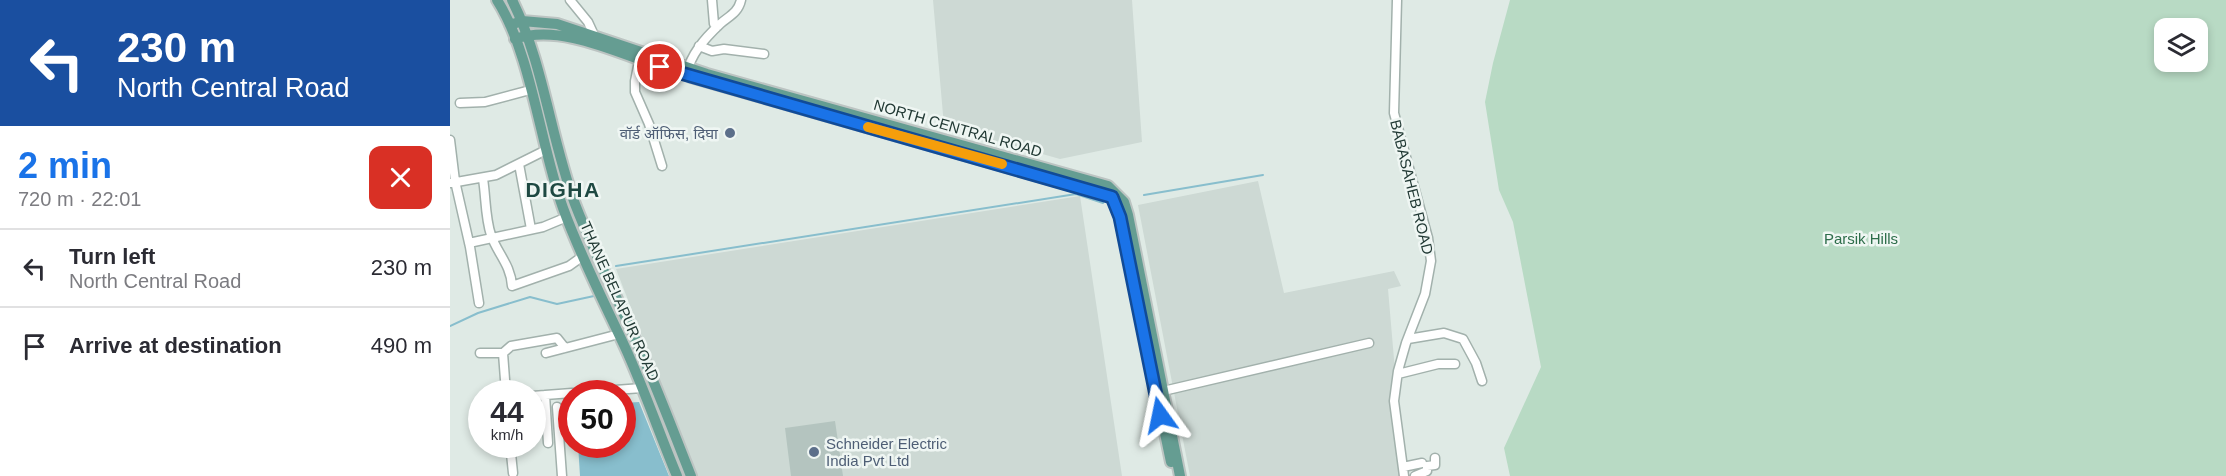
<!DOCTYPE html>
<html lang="en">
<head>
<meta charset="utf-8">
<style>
	:root { --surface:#fff; --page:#f7f7f7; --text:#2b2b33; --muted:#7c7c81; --line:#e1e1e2; --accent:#1a73e8 }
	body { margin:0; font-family:Helvetica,"Noto Sans Devanagari",sans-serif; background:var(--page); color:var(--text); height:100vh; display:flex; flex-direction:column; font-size:22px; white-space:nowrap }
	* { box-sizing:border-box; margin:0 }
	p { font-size:20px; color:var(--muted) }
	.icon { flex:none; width:33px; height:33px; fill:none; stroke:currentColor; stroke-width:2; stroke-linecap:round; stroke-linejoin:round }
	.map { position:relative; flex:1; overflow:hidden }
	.details { display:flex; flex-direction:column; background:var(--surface); width:450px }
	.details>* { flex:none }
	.hud { background:#1a4fa0; color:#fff; overflow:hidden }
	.tools { position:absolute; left:1704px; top:18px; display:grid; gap:12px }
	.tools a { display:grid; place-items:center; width:54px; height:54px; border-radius:12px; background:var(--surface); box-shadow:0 3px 9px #0003; font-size:30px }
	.speed { position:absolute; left:18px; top:380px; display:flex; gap:12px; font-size:30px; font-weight:700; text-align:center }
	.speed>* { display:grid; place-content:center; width:78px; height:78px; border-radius:50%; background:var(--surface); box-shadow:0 3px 9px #0003; line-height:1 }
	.speed small { font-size:15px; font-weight:400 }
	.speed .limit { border:9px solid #d22; background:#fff; color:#111 }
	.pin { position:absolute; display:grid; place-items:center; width:51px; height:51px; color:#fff; margin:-26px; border:3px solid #fff; border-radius:50%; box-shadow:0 2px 6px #0007 }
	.me { position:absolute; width:66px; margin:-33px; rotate:348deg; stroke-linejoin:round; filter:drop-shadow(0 0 4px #0008) }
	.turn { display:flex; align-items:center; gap:21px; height:126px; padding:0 18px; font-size:27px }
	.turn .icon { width:78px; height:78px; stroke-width:2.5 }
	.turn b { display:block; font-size:42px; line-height:51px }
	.round { display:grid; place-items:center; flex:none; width:63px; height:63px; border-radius:12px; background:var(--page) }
	.overview { display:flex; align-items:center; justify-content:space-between; height:102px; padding:0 18px }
	h1 { font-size:36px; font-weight:700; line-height:45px; color:var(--accent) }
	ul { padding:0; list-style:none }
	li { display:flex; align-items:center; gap:18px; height:78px; padding:0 18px; border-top:2px solid var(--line) }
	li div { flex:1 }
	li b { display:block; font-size:22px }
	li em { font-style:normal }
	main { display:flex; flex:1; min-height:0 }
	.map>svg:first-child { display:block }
	.built { fill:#cdd9d4 }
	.green { fill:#b8dac4; fill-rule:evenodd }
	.water { fill:#88becd }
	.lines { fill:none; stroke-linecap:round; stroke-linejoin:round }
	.stream { stroke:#88becd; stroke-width:2 }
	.building { fill:#b4c4bf }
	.minor-casing { stroke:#a2b1ac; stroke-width:11 }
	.major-casing { stroke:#bcc4c2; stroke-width:14 }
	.minor { stroke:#fff; stroke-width:8 }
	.major { stroke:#659d92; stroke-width:10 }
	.route-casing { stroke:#114b97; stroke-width:15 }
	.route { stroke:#1a73e8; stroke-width:10 }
	.slow { stroke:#f59e0b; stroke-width:10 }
	.service-dot { fill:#5c6f8a; stroke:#eff6f3; stroke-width:2 }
	.labels { text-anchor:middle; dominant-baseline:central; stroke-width:5; stroke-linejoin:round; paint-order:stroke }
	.street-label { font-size:15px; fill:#213934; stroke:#eff6f3 }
	.service-label { font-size:15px; fill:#4e5e75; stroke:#eff6f3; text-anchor:end }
	.park-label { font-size:15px; fill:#2d6d4a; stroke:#eff6f3 }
	.district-label { font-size:21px; font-weight:bold; letter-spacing:1.5px; fill:#1e4942; stroke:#eff6f3 }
</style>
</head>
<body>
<main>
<section class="details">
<div class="hud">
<div class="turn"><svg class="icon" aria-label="left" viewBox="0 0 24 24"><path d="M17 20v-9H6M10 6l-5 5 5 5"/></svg><div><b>230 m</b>North Central Road</div></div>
</div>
<div class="overview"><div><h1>2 min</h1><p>720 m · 22:01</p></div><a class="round" style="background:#d93025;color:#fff"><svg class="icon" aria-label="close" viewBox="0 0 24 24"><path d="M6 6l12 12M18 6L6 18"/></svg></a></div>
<ul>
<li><svg class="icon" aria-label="left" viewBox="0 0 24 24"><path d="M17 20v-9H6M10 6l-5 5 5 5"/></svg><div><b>Turn left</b><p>North Central Road</p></div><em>230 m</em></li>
<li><svg class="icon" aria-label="arrive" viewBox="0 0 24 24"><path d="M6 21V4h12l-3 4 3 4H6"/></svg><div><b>Arrive at destination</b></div><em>490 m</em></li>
</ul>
</section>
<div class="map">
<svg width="1776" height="476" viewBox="0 0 1776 476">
	<rect width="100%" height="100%" fill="#dfeae5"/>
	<path class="built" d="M483,0H682L692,142L610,159L494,126Z
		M808,181L834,293L944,271L951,286L938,289L954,476H740L688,205Z
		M630,196L672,476H246L166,269Z"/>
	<path class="green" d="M1060,0H1776V476H1060L1054,448L1091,367L1063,222L1049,190L1035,102L1043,63ZM1748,28V62H1714V28Z"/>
	<path class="water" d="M189,402L219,476H130L128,444H172L173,403Z"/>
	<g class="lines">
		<path class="stream" d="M694,195L813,175
			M166,266L626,194L653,203
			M0,326L28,313L80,297L107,304L144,296"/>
	</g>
	<path class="building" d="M385,421L393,476H341L335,428Z"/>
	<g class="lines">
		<g class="minor-casing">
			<path id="minor" d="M120,0L138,22L144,35
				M262,0L264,24L268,26
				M947,0L944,113L978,238L981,261L975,294L956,343L948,371L944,401L954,476
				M249,46L262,51L274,49L314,54
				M190,56L185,81V92L199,124L212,166
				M236,75C241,54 254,39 270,24C279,16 288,13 291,0
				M10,103L35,102L80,90
				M0,140L5,181L20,247L29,303
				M69,164L81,229
				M33,179C36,197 35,217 41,235C47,253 61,265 62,286L119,266L133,256
				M1,183L46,175L96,150
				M19,243L93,227L117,217
				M958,339L994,333L1013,339L1026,363L1032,381
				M30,353H53
				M96,353L169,334
				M948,374L988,364H1005
				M709,392L919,343
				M56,393L53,353L61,346L107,338L115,348
				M124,393L192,388
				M95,395L98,443
				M82,396L122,393
				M107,407L112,476
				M60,444L63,473
				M953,467L972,463
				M965,476L977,471V466L985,465V458"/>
		</g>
		<g class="major-casing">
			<path id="major" d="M47,0C82,55 90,145 113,208C130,255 153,300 174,345C194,388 209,433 227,476
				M62,0C94,64 100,137 125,204C143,251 166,295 186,341C206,385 223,431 241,476
				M60,25L72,21L107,24L257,74L658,186L674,202L678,215L730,476
				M65,39C111,23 170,54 214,68
				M241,77L662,197L670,217L721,462"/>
		</g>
		<use href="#minor" class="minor"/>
		<use href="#major" class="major"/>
	</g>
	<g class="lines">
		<g class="route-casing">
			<path id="route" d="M210,67L662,197L670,217L710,415"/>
		</g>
		<use href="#route" class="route"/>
		<path class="slow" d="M418,127L552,164"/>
	</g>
	<g class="service-dot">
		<circle cx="280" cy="133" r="6"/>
		<circle cx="364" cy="452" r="6"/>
	</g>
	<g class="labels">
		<g class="street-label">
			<text transform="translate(508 128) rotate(16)">NORTH CENTRAL ROAD</text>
			<text transform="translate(962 187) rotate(76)">BABASAHEB ROAD</text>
			<text transform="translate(170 301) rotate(66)">THANE BELAPUR ROAD</text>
		</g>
		<g class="service-label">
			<text x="268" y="133">वॉर्ड ऑफिस, दिघा</text>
			<text x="376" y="443" text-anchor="start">Schneider Electric<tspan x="376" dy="17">India Pvt Ltd</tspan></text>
		</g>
		<g class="park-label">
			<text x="1411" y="238">Parsik Hills</text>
		</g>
		<g class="district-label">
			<text x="113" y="189">DIGHA</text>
		</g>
	</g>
</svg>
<div class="tools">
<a><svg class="icon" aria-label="layers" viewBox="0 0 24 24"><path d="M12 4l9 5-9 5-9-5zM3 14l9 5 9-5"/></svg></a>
</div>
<div class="speed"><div>44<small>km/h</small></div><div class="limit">50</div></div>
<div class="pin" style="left:210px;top:67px;background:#d93025"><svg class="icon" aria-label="arrive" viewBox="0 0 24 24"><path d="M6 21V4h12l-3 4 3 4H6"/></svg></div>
<svg class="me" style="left:710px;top:415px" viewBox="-20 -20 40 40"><path d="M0-17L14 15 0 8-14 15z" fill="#1a73e8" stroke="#fff" stroke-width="4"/></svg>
</div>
</main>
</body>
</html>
